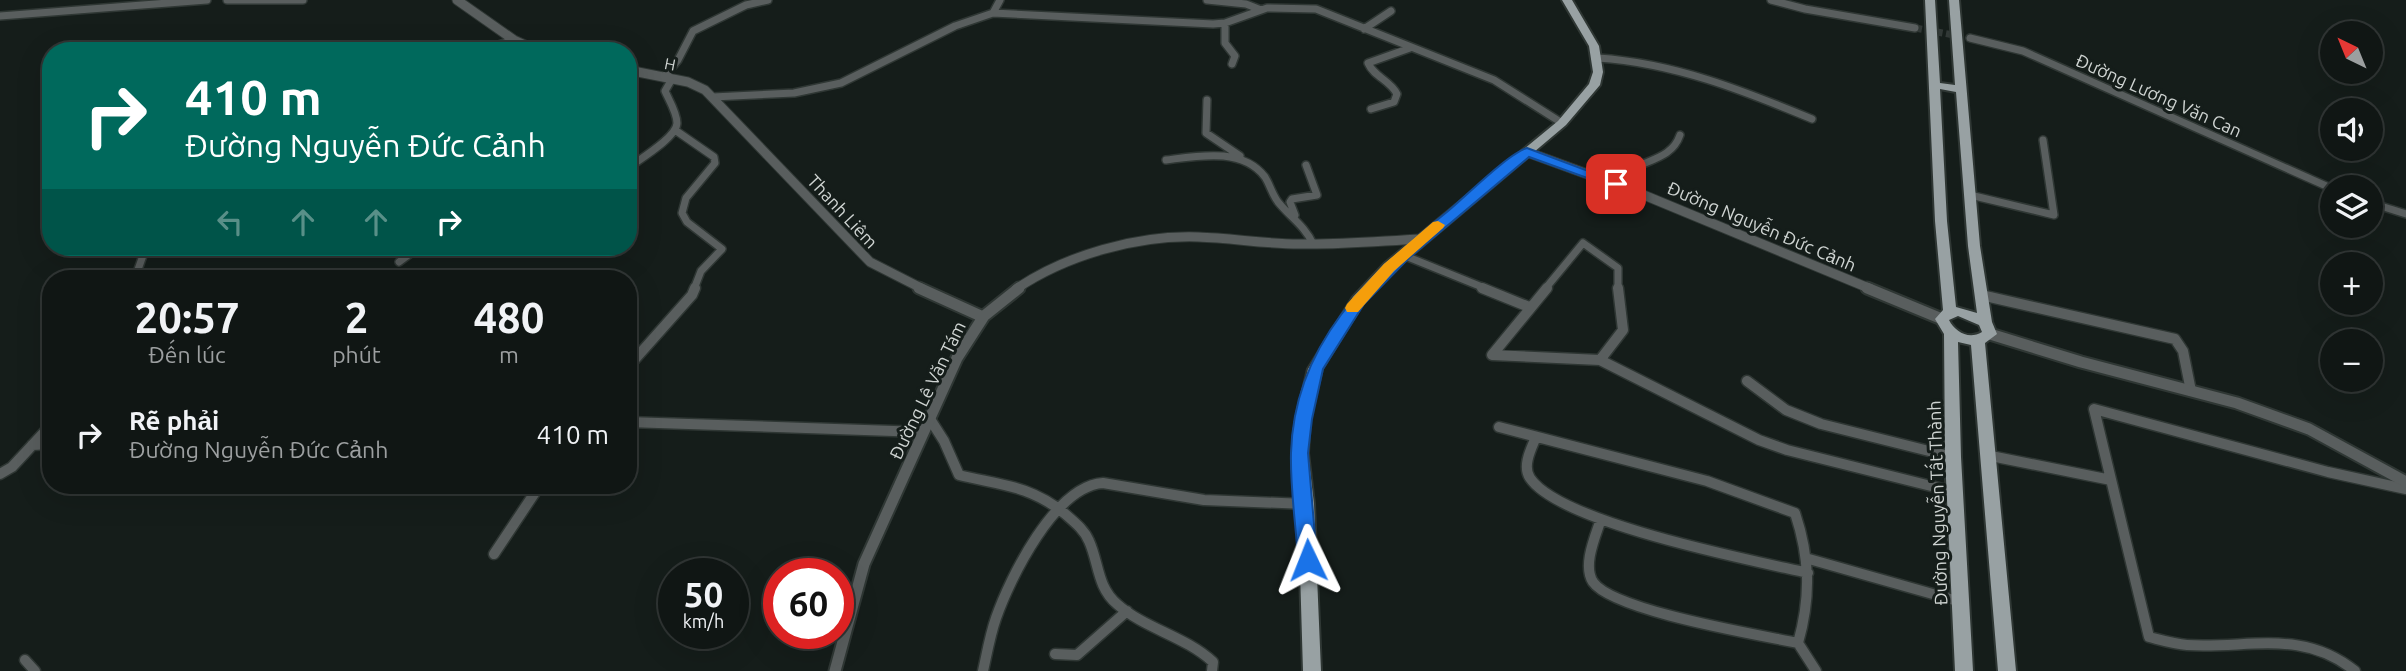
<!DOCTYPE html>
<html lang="vi">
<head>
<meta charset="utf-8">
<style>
	:root { --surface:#101614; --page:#191f1d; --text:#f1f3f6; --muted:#9c9fa0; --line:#303534 }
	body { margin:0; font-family:Ubuntu,sans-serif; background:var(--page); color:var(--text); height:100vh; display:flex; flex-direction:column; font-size:26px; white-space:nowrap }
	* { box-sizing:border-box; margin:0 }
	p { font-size:23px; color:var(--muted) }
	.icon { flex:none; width:38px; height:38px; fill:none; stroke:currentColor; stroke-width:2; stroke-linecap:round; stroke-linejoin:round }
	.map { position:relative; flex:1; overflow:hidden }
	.details { position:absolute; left:42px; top:270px; width:595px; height:224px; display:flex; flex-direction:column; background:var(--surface); border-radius:28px; box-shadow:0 7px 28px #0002,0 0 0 2px var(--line) }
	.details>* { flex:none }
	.hud { position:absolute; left:42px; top:42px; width:595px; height:214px; border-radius:28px; box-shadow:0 7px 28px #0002,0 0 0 2px var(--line); background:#00695c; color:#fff; overflow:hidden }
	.needle { width:46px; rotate:317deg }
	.controls { position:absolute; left:2320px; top:21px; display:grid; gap:14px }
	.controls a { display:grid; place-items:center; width:63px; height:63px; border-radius:50%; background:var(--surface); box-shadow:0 7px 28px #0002,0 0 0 2px var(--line); font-size:35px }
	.speed { position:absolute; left:658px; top:558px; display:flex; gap:14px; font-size:35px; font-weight:700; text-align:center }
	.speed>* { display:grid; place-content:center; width:91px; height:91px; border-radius:50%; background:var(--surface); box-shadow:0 7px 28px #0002,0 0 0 2px var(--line); line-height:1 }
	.speed small { font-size:18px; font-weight:400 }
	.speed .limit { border:10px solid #d22; background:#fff; color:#111 }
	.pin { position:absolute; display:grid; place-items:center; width:60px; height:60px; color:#fff; margin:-30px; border-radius:14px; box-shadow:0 4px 10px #0006 }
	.me { position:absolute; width:77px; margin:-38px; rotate:358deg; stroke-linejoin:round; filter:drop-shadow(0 0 5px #0008) }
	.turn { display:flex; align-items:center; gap:24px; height:147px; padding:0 28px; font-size:32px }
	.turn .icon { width:91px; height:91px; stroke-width:2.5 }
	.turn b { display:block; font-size:49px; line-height:60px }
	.lanes { display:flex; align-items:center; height:66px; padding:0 28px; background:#0003; justify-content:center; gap:35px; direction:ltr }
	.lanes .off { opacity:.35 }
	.eta { display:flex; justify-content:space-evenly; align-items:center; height:119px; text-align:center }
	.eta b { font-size:42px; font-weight:700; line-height:49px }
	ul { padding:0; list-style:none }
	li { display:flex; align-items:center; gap:21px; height:91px; padding:0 28px }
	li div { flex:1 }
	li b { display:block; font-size:26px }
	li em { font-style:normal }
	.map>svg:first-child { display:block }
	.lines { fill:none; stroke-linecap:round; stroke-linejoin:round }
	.minor-tunnel { stroke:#313836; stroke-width:7; stroke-dasharray:7 3.5; stroke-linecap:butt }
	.minor-far1-casing { stroke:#2f3734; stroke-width:10 }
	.minor-casing { stroke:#2f3734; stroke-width:13 }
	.tertiary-far1-casing { stroke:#2f3734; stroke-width:11 }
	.tertiary-casing { stroke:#2f3734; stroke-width:15 }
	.primary-casing { stroke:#2f3734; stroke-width:4 }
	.minor-far1 { stroke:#595e5e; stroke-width:7 }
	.minor { stroke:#595e5e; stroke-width:10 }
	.tertiary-far1 { stroke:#595e5e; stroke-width:9 }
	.tertiary { stroke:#595e5e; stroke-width:11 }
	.primary { fill:#98a1a3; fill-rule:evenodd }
	.route { fill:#1a73e8; stroke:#114b97; stroke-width:2 }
	.slow { fill:#f59e0b }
	.labels { text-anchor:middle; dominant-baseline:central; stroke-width:6; stroke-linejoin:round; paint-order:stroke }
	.far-street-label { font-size:16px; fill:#cfd4d2; stroke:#151d1a }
	.street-label { font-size:18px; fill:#cfd4d2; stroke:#151d1a }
</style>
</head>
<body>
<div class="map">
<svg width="2406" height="671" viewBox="0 0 2406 671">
	<rect width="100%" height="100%" fill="#151d1a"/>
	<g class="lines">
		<path class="minor-tunnel" d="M1915,28L1970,38"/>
		<g class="minor-far1-casing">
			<path id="minor-far1" d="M227,0H303
				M1207,0L1246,4L1261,10
				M1771,0L1805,9L1915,28
				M993,13L1000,0
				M0,16L207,0
				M1225,23V43L1235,56L1232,64
				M1364,29L1391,11
				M1970,38L2023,51L2333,189
				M480,51L514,40
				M1598,58C1674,63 1742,90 1812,119
				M664,77L678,60L693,31L746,5L768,0
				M713,97L794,93L841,83L955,26L993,13L1213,24L1225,23L1267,8L1316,9L1494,80L1562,123
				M1207,100L1206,133L1240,156
				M1371,109L1394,102L1397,94C1390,80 1374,77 1368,63L1410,48
				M675,130L714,157L715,163L686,198L682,213L687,222L722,249L701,271L694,289
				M1166,160C1198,156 1242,147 1265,177C1270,185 1272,194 1278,202C1290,217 1305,226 1313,244
				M628,168C640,159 677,137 677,123C677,113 669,100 665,91L672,79
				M1616,184C1632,158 1670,165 1680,135
				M1970,195L2054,215L2043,140
				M2371,203L2406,214
				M1295,215L1290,202L1292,199L1317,195L1306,165
				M1403,255L1487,289
				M399,262L419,247
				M135,278L146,247
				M1545,289L1583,243L1618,268V289"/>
		</g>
		<g class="minor-casing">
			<path id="minor" d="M1482,288L1529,307
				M1547,288L1492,355L1600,360
				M1981,295L2175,339L2183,351L2191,391
				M1600,360L1759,440L1787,450L1955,492
				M1600,360L1623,330L1618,288
				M628,367L692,295L695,288
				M1747,381L1786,410L1821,424L1953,457
				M930,419L944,441L959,475C1000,485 1029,485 1064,513C1073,521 1084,529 1089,541C1099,563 1097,587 1117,604C1145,629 1185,636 1213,662L1212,671
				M628,422L923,432
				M1499,427L1707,481L1795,513C1810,558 1811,597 1798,643L1816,671
				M1536,437C1531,449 1522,466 1530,478C1560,523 1751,560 1808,573
				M32,445L51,444
				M1986,455L2111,480
				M0,474L12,467L51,425
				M1601,519C1596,535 1582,565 1593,582C1613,611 1760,635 1798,643
				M494,554L540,485
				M1809,559L1961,602
				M1055,654L1077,655L1127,611
				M25,660L35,671
				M983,671C987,653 990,635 996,618C1010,578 1055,486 1103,483L1204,500L1306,504
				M2355,671C2302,628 2248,649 2187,645C2174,644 2161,640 2149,637L2094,409L2328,472L2406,489"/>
		</g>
		<g class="tertiary-far1-casing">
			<path id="tertiary-far1" d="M457,0L514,40L538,51
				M628,70L688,82L705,90L870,262L923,289
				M1527,152L1639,193L1871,289
				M1016,289C1066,255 1137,235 1198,237C1232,238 1265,244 1299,244C1340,245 1380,241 1421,239"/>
		</g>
		<g class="tertiary-casing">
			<path id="tertiary" d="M919,288L983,317
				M1867,288L1942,319
				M1990,334L2081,362L2237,403L2309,429L2406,482
				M835,671L864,564L957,358L984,316L1019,288"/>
		</g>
		<g class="primary-casing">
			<path id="primary" d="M1562,0H1572L1599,46L1603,72L1600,85L1566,125L1394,270L1363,303L1322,369L1310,419L1308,453L1314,504L1321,671H1303L1298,504L1292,453L1296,419L1308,369L1353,297L1384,264L1558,121L1589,84L1593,72L1589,46Z
				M1925,0H1935L1940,83L1955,85L1949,0H1959L1980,246L1992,322L1997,334L1985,343L2016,671H1998L1971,345L1958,342L1961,457L1973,671H1955L1945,457L1944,334L1935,319L1943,310L1935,221ZM1940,89L1956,92L1968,246L1977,313L1956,307L1947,221ZM1958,316L1979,325L1982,332C1969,340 1955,332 1949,320Z"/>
		</g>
		<use href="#minor-far1" class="minor-far1"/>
		<use href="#minor" class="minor"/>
		<use href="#tertiary-far1" class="tertiary-far1"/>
		<use href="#tertiary" class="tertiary"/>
		<use href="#primary" class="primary"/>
	</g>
	<path class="route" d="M1527,148L1623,184L1621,187H1612L1529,157L1409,258L1364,304L1323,369L1312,419L1308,453L1317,560L1314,565L1308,567L1301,565L1298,560C1296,525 1290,488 1291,453C1294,343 1369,275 1448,211C1465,197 1509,153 1527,148Z"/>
	<path class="slow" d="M1438,221L1445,225L1443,228L1394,271L1358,312H1347L1345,308L1347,304L1384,264L1433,222Z"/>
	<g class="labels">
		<g class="far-street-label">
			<text transform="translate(670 64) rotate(11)">H</text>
		</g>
		<g class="street-label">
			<text transform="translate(2159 95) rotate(24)">Đường Lương Văn Can</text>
			<text transform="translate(843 211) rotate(47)">Thanh Liêm</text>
			<text transform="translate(1762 226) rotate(23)">Đường Nguyễn Đức Cảnh</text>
			<text transform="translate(927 390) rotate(-64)">Đường Lê Văn Tám</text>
			<text transform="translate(1937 503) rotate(-92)">Đường Nguyễn Tất Thành</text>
		</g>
	</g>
</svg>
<div class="controls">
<a><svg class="needle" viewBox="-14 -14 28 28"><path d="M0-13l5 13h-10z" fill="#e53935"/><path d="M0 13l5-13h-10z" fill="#9c9fa0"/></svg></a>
<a><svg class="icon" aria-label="sound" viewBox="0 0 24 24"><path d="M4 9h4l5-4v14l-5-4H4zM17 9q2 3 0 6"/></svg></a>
<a><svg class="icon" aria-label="layers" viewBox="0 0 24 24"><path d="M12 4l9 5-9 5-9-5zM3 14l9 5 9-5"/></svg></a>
<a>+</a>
<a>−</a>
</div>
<div class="speed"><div>50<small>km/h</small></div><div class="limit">60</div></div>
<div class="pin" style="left:1616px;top:184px;background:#d93025"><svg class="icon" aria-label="arrive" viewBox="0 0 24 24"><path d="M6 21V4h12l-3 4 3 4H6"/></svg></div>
<svg class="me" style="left:1308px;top:560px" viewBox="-20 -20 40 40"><path d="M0-17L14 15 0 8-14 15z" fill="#1a73e8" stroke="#fff" stroke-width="4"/></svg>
<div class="hud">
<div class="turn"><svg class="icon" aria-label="right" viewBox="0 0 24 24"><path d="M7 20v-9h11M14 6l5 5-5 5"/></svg><div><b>410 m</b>Đường Nguyễn Đức Cảnh</div></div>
<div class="lanes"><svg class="icon off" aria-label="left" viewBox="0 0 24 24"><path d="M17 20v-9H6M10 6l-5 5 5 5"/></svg><svg class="icon off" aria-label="ahead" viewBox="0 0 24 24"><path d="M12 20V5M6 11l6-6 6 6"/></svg><svg class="icon off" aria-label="ahead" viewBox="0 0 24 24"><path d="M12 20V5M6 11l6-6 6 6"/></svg><svg class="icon" aria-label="right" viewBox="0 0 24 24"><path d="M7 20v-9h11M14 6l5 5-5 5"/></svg></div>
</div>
<section class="details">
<div class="eta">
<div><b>20:57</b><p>Đến lúc</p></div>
<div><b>2</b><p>phút</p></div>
<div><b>480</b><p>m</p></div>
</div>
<ul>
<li><svg class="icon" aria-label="right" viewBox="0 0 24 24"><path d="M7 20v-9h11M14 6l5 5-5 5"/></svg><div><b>Rẽ phải</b><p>Đường Nguyễn Đức Cảnh</p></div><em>410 m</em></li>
</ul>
</section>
</div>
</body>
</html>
